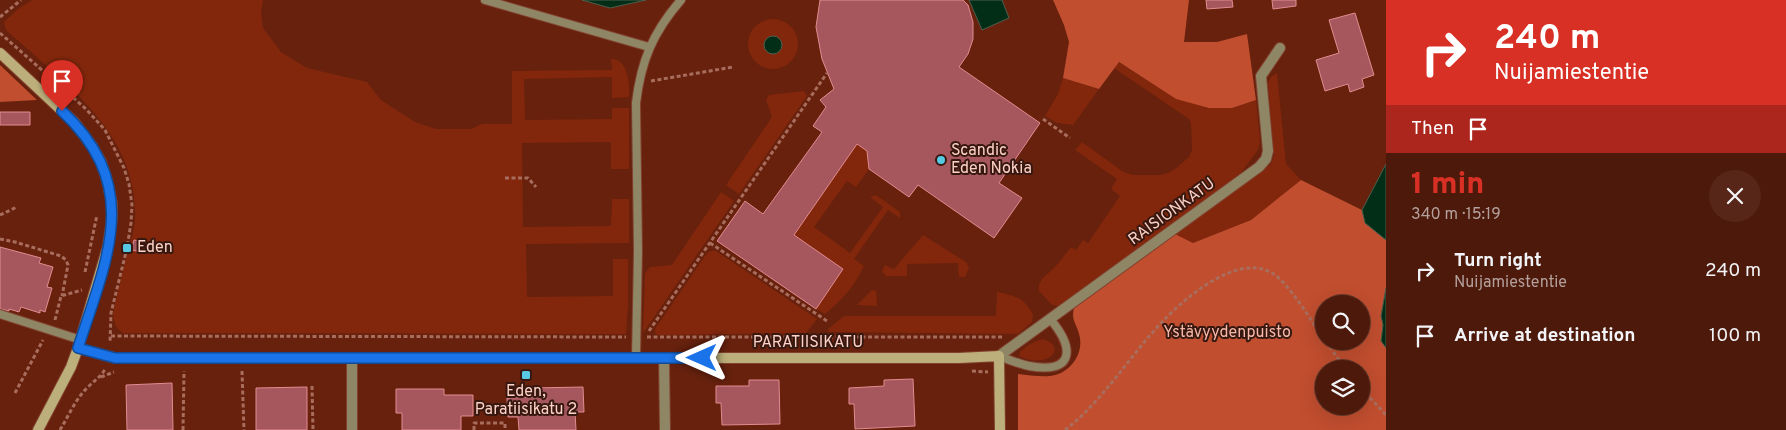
<!DOCTYPE html>
<html lang="en">
<head>
<meta charset="utf-8">
<style>
	:root { --surface:#4d190a; --page:#572618; --text:#f1f3f6; --muted:#b3a09c; --line:#64382b; --accent:#d93025 }
	body { margin:0; font-family:Overpass,sans-serif; background:var(--page); color:var(--text); height:100vh; display:flex; flex-direction:column; font-size:19px; white-space:nowrap }
	* { box-sizing:border-box; margin:0 }
	p { font-size:16px; color:var(--muted) }
	.icon { flex:none; width:28px; height:28px; fill:none; stroke:currentColor; stroke-width:2; stroke-linecap:round; stroke-linejoin:round }
	.map { position:relative; flex:1; overflow:hidden }
	.details { display:flex; flex-direction:column; background:var(--surface); width:400px }
	.details>* { flex:none }
	.banner { background:#d93025; color:#fff; overflow:hidden }
	.controls { position:absolute; left:1315px; top:295px; display:grid; gap:10px }
	.controls a { display:grid; place-items:center; width:55px; height:55px; border-radius:50%; background:var(--surface); box-shadow:0 5px 20px #0002,0 0 0 1px var(--line); font-size:25px }
	.pin { position:absolute; display:grid; place-items:center; width:42px; height:42px; color:#fff; margin:-51px -21px; border-radius:50% 50% 50% 0; rotate:-45deg; box-shadow:0 0 5px #0007 }
	.pin .icon { rotate:45deg }
	.me { position:absolute; width:55px; margin:-28px; rotate:270deg; stroke-linejoin:round; filter:drop-shadow(0 0 4px #0008) }
	.turn { display:flex; align-items:center; gap:18px; height:105px; padding:0 25px; font-size:22px }
	.turn .icon { width:65px; height:65px; stroke-width:2.5 }
	.turn b { display:block; font-size:35px; line-height:42px }
	.then { display:flex; align-items:center; height:48px; padding:0 25px; background:#0003; gap:10px; font-size:19px }
	.round { display:grid; place-items:center; flex:none; width:52px; height:52px; border-radius:26px; background:var(--page) }
	.head { display:flex; align-items:center; justify-content:space-between; height:85px; padding:0 25px }
	h1 { font-size:30px; font-weight:800; line-height:38px; color:var(--accent) }
	ul { padding:0; list-style:none }
	li { display:flex; align-items:center; gap:15px; height:65px; padding:0 25px }
	li div { flex:1 }
	li b { display:block; font-size:19px }
	li em { font-style:normal }
	main { display:flex; flex:1; min-height:0 }
	.map>svg:first-child { display:block }
	.green { fill:#82270c }
	.forest { fill:#c14e2f; fill-rule:evenodd }
	.water { fill:#022e18; stroke:#4d5f4c }
	.building { fill:#a6565d; stroke:#e18c91 }
	.lines { fill:none; stroke-linecap:round; stroke-linejoin:round }
	.lane-casing { stroke:#82412e; stroke-width:10 }
	.street-casing { stroke:#82412e; stroke-width:12 }
	.secondary-casing { stroke:#82412e; stroke-width:12 }
	.path { stroke:#a86d5c; stroke-width:3; stroke-dasharray:4 2.5; stroke-linecap:butt }
	.lane { stroke:#8e8665; stroke-width:8 }
	.street { stroke:#8e8665; stroke-width:10 }
	.secondary { stroke:#bcaf7b; stroke-width:10 }
	.route-casing { stroke:#114b97; stroke-width:12 }
	.route { stroke:#1a73e8; stroke-width:9 }
	.poi-dot { fill:#58c9e3; stroke:#371810; stroke-width:2 }
	.labels { text-anchor:middle; dominant-baseline:central; stroke-width:4; stroke-linejoin:round; paint-order:stroke }
	.poi-label { font-size:16px; fill:#fdd1c5; stroke:#371810; text-anchor:start }
	.street-label { font-size:16px; fill:#fdd1c5; stroke:#371810 }
	.park-label { font-size:16px; fill:#f6b9a9; stroke:#371810 }
</style>
</head>
<body>
<main>
<div class="map">
<svg width="1386" height="430" viewBox="0 0 1386 430">
	<rect width="100%" height="100%" fill="#67210d"/>
	<path class="green" d="M32,0H263L261,13L263,28L281,52L307,68L367,82L381,100L415,122L436,129H471L482,124H512V71L612,70L611,59C628,58 630,85 629,97L612,98V77L524,79L525,120L612,119V108H629V169H611V142L522,143L523,227L611,226L612,199H629V243L526,244L527,297L613,296V259H628V307L626,334L123,333C115,328 114,322 113,313C118,292 123,271 128,250C131,241 134,230 135,220C139,133 63,82 6,30L4,22L18,9Z
		M748 44a25 25 0 1 1 50 0a25 25 0 1 1-50 0Z
		M1118,62L1176,99L1232,108L1256,100L1260,142L1258,150L1240,174L1058,306L1052,305L1039,291V285L1042,279L1056,266L1071,247L1076,250L1083,240L1088,243L1120,196L1111,189L1117,179L1075,150L1082,142L1122,171L1133,175H1160L1168,173L1175,169L1189,157L1192,150L1191,123L1189,119L1114,68Z
		M1277,73L1286,164L1301,180L1251,220L1193,243L1175,234L1271,164L1274,156L1268,83L1271,77Z
		M1063,78L1099,89L1073,125L1057,123L1045,116L1058,94Z
		M804,91L807,96L739,194L726,185L772,117L766,100L769,95Z
		M857,144L867,151L869,169L856,187L847,181L814,227L850,253L883,207L870,197L876,195L900,212V218L888,210L854,259L864,266C854,287 842,300 825,314L816,309L843,269L794,235Z
		M721,192L734,201L643,333L645,273L650,267L672,265Z
		M923,235L966,262L969,268L965,277H959L958,263L907,264V276H886L882,271L885,265L894,269Z
		M711,251H716L817,319L806,333L658,335L655,333V329L707,253Z
		M872,290L876,291L877,306L857,305Z
		M997,292C1015,296 1024,297 1033,315L1032,322L1018,334L829,332L828,329L844,316H996Z
		M1043,339C1069,347 1048,370 1019,356L1020,352C1027,345 1034,341 1043,339Z"/>
	<path class="forest" d="M1053,0H1189L1184,42H1217L1247,34L1256,100L1232,108H1209L1176,99L1119,62L1099,89L1063,78L1069,42L1064,25Z
		M0,65L37,100L0,102Z
		M1301,180L1362,210L1365,223L1386,240V288L1381,315L1383,325L1381,341L1386,348V430H1018V374C1028,375 1040,377 1050,376C1070,374 1085,353 1079,334C1076,322 1071,321 1074,308L1175,234L1193,243L1251,220ZM1324,304H1361V341H1324ZM1324,369H1361V406H1324Z"/>
	<path class="water" d="M582,0H646L610,8Z
		M969,0H1002L1009,18L982,30Z
		M764 45a9 9 0 1 1 18 0a9 9 0 1 1-18 0Z
		M1386,164V240L1365,223L1362,210Z
		M1386,288V348L1381,341L1383,325L1381,316Z"/>
	<path class="building" d="M820,0H963L968,5L973,22V39L968,54L959,67L1040,123L999,183L1022,198L994,238L918,185L909,197L869,169L867,151L857,144L794,235L843,269L816,309L717,241L745,201L763,214L822,132L813,126L826,107L820,100L834,89L822,59L816,27Z
		M1206,0H1232L1233,7L1207,9Z
		M1272,0H1296V6L1273,9Z
		M1355,13L1374,75L1362,79L1364,87L1350,92L1348,84L1325,91L1316,60L1339,53L1329,20Z
		M0,112H30V125H0Z
		M134,240L139,241L137,251L131,250Z
		M0,247L41,258L39,263L53,267L47,287L52,288L45,312L40,310V313L21,307L19,312L9,309V311L0,309Z
		M913,379L915,426L855,429L854,404H849V388L884,386V380Z
		M749,380H779L780,424L722,425L721,403H716V386H749Z
		M172,383L173,430H127L126,385Z
		M307,387V430H256V388Z
		M583,387L584,412H575L576,430H519L518,417H508L507,398L534,397L533,388Z
		M396,389H444V395H473V416H461V430H402V413H396Z"/>
	<g class="lines">
		<g class="lane-casing">
			<path id="lane" d="M485,0L649,47
				M0,314L81,340
				M999,356C1009,360 1019,364 1029,366C1074,374 1075,349 1051,320
				M636,358L638,251L636,103C641,61 653,32 681,0"/>
		</g>
		<g class="street-casing">
			<path id="street" d="M999,356L1259,167L1266,159L1268,151L1261,76L1280,48
				M664,358L665,430
				M352,430V359"/>
		</g>
		<g class="secondary-casing">
			<path id="secondary" d="M0,53L75,123L92,146L101,162L107,180L112,204V218L108,246L78,348L71,367L38,430
				M78,348L115,358H959L999,356L1000,430"/>
		</g>
		<path class="path" d="M0,17L21,0
			M0,33L86,109L105,130L124,168L129,184L132,205L131,223L127,248L111,313L110,343
			M651,81L733,67
			M1043,119L1070,138
			M505,178H528L536,187
			M0,215L17,207
			M0,239L15,242L61,256L66,260L68,265L62,296
			M710,243L827,321
			M85,272L97,215
			M55,320L61,296L82,290
			M649,331L827,73
			M111,336L626,337
			M647,337H1003
			M1326,341L1345,369
			M242,371L244,430
			M972,371L988,372
			M101,377L114,372
			M312,386L313,430
			M1361,388L1386,415
			M15,393L43,340
			M60,430C69,415 76,398 89,386C95,380 101,377 105,369
			M183,430L184,371
			M474,430V423H505V430
			M1065,430C1104,400 1130,355 1164,320C1187,296 1238,253 1272,273C1289,283 1312,322 1324,339"/>
		<use href="#lane" class="lane"/>
		<use href="#street" class="street"/>
		<use href="#secondary" class="secondary"/>
	</g>
	<g class="lines">
		<g class="route-casing">
			<path id="route" d="M62,111C143,187 107,258 78,348L115,358H702"/>
		</g>
		<use href="#route" class="route"/>
	</g>
	<g class="poi-dot">
		<circle cx="941" cy="160" r="5"/>
		<rect x="122" y="243" width="10" height="10" rx="2.5"/>
		<rect x="521" y="370" width="10" height="10" rx="2.5"/>
	</g>
	<g class="labels">
		<g class="poi-label">
			<text x="951" y="151">Scandic<tspan x="951" dy="18">Eden Nokia</tspan></text>
			<text x="137" y="248">Eden</text>
			<text x="526" y="392" text-anchor="middle">Eden,<tspan x="526" dy="18">Paratiisikatu 2</tspan></text>
		</g>
		<g class="street-label">
			<text transform="translate(1172 212) rotate(-36)">RAISIONKATU</text>
			<text x="808" y="343">PARATIISIKATU</text>
		</g>
		<g class="park-label">
			<text x="1227" y="333">Ystävyydenpuisto</text>
		</g>
	</g>
</svg>
<div class="controls">
<a><svg class="icon" aria-label="search" viewBox="0 0 24 24"><circle cx="10" cy="10" r="6"/><path d="M15 15l6 6"/></svg></a>
<a><svg class="icon" aria-label="layers" viewBox="0 0 24 24"><path d="M12 4l9 5-9 5-9-5zM3 14l9 5 9-5"/></svg></a>
</div>
<div class="pin" style="left:62px;top:111px;background:#d93025"><svg class="icon" aria-label="arrive" viewBox="0 0 24 24"><path d="M6 21V4h12l-3 4 3 4H6"/></svg></div>
<svg class="me" style="left:702px;top:358px" viewBox="-20 -20 40 40"><path d="M0-17L14 15 0 8-14 15z" fill="#1a73e8" stroke="#fff" stroke-width="4"/></svg>
</div>
<section class="details">
<div class="banner">
<div class="turn"><svg class="icon" aria-label="right" viewBox="0 0 24 24"><path d="M7 20v-9h11M14 6l5 5-5 5"/></svg><div><b>240 m</b>Nuijamiestentie</div></div>
<div class="then">Then<svg class="icon" aria-label="arrive" viewBox="0 0 24 24"><path d="M6 21V4h12l-3 4 3 4H6"/></svg></div>
</div>
<div class="head"><div><h1>1 min</h1><p>340 m · 15:19</p></div><a class="round"><svg class="icon" aria-label="close" viewBox="0 0 24 24"><path d="M6 6l12 12M18 6L6 18"/></svg></a></div>
<ul>
<li><svg class="icon" aria-label="right" viewBox="0 0 24 24"><path d="M7 20v-9h11M14 6l5 5-5 5"/></svg><div><b>Turn right</b><p>Nuijamiestentie</p></div><em>240 m</em></li>
<li><svg class="icon" aria-label="arrive" viewBox="0 0 24 24"><path d="M6 21V4h12l-3 4 3 4H6"/></svg><div><b>Arrive at destination</b></div><em>100 m</em></li>
</ul>
</section>
</main>
</body>
</html>
